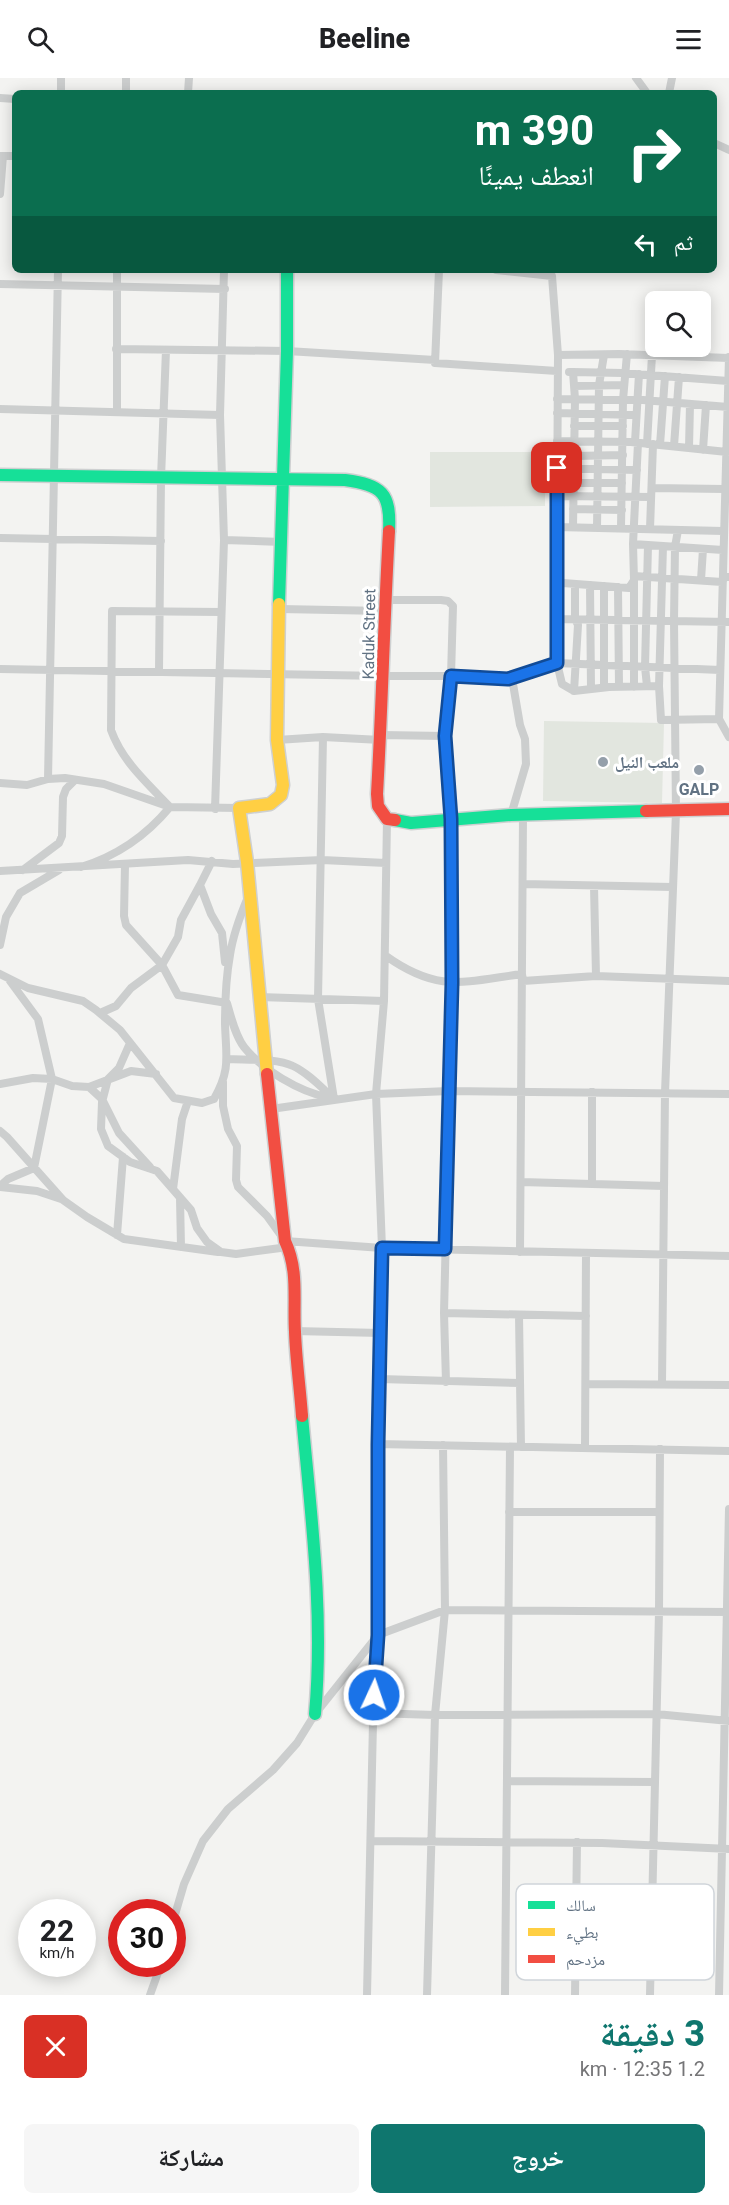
<!DOCTYPE html>
<html lang="ar">
<head>
<meta charset="utf-8">
<style>
	:root { --surface:#fff; --page:#f6f6f6; --text:#202124; --muted:#757577; --accent:#0f766e }
	body { margin:0; font-family:Roboto,"Noto Naskh Arabic",sans-serif; background:var(--page); color:var(--text); direction:rtl; height:100vh; display:flex; flex-direction:column; font-size:22px; white-space:nowrap }
	* { box-sizing:border-box; margin:0 }
	p { font-size:20px; color:var(--muted) }
	.icon { flex:none; width:33px; height:33px; fill:none; stroke:currentColor; stroke-width:2; stroke-linecap:round; stroke-linejoin:round }
	.map { position:relative; height:1917px; overflow:hidden; direction:ltr }
	.drawer { display:flex; flex-direction:column; background:var(--surface); flex:1 }
	.drawer>* { flex:none }
	.hud { position:absolute; left:12px; top:12px; width:705px; height:183px; border-radius:9px; box-shadow:0 3px 15px #0003; direction:rtl; background:#0b6e4f; color:#fff; overflow:hidden }
	.controls { position:absolute; left:645px; top:213px; display:grid; gap:12px }
	.controls a { display:grid; place-items:center; width:66px; height:66px; border-radius:9px; background:var(--surface); box-shadow:0 3px 15px #0003; font-size:30px }
	.speed { position:absolute; left:18px; top:1821px; display:flex; gap:12px; font-size:30px; font-weight:700; text-align:center }
	.speed>* { display:grid; place-content:center; width:78px; height:78px; border-radius:50%; background:var(--surface); box-shadow:0 3px 15px #0003; line-height:1 }
	.speed small { font-size:15px; font-weight:400 }
	.speed .limit { border:9px solid #d22; background:#fff; color:#111 }
	.pin { position:absolute; display:grid; place-items:center; width:51px; height:51px; color:#fff; margin:-26px; border-radius:12px; box-shadow:0 3px 9px #0006 }
	.me { position:absolute; width:66px; margin:-33px; rotate:3deg; stroke-linejoin:round; filter:drop-shadow(0 0 4px #0008) }
	.turn { display:flex; align-items:center; gap:21px; height:126px; padding:0 24px; font-size:27px }
	.turn .icon { width:78px; height:78px; stroke-width:2.5 }
	.turn b { display:block; font-size:42px; line-height:51px }
	.then { display:flex; align-items:center; height:57px; padding:0 24px; background:#0003; gap:12px; font-size:22px }
	.round { display:grid; place-items:center; flex:none; width:63px; height:63px; border-radius:9px; background:var(--page) }
	.head { display:flex; align-items:center; justify-content:space-between; height:102px; padding:0 24px }
	h1 { font-size:36px; font-weight:800; line-height:45px; color:var(--accent) }
	.primary-button { display:flex; gap:12px; margin-top:auto; padding:12px 24px }
	.primary-button a { flex:1; height:69px; border-radius:9px; background:var(--accent); color:#fff; font-size:24px; font-weight:800; line-height:69px; text-align:center }
	.primary-button a+a { background:var(--page); color:var(--text) }
	header { display:flex; justify-content:space-between; align-items:center; height:78px; padding:0 24px; background:var(--surface); font-size:27px; font-weight:800 }
	.map>svg:first-child { display:block }
	.green { fill:#e2e6df }
	.lines { fill:none; stroke-linecap:round; stroke-linejoin:round }
	.fast-casing { stroke:#ced0d1; stroke-width:15 }
	.slow-casing { stroke:#ced0d1; stroke-width:15 }
	.jam-casing { stroke:#ced0d1; stroke-width:15 }
	.street { stroke:#cccece; stroke-width:8 }
	.fast { stroke:#16e098; stroke-width:12 }
	.slow { stroke:#ffcf43; stroke-width:12 }
	.jam { stroke:#f24e42; stroke-width:12 }
	.route-casing { stroke:#114b97; stroke-width:15 }
	.route { stroke:#1a73e8; stroke-width:10 }
	.poi-dot { fill:#949faa; stroke:#fff; stroke-width:2 }
	.labels { text-anchor:middle; dominant-baseline:central; stroke-width:6; stroke-linejoin:round; paint-order:stroke }
	.street-label { font-size:16px; fill:#617283; stroke:#fff }
	.poi-label { font-size:16px; font-weight:bold; fill:#617283; stroke:#fff; text-anchor:start }
	.key { fill:#fff; stroke:#d0d5da; stroke-width:1.5 }
	.key-label { font-size:16px; fill:#617283 }
</style>
</head>
<body>
<header><svg class="icon" aria-label="menu" viewBox="0 0 24 24"><path d="M4 6h16M4 12h16M4 18h16"/></svg>Beeline<svg class="icon" aria-label="search" viewBox="0 0 24 24"><circle cx="10" cy="10" r="6"/><path d="M15 15l6 6"/></svg></header>
<div class="map">
<svg width="729" height="1917" viewBox="0 0 729 1917">
	<rect width="100%" height="100%" fill="#f3f3f1"/>
	<path class="green" d="M430,374H545V428L430,429Z
		M544,643L664,645L662,725L543,723Z"/>
	<g class="lines">
		<g class="fast-casing">
			<path id="fast" d="M0,397L345,402C382,407 391,415 389,453
				M279,526L287,273V192
				M395,742L411,745L511,737L646,733
				M302,1338C311,1437 324,1536 315,1636"/>
		</g>
		<g class="slow-casing">
			<path id="slow" d="M267,996L247,784L239,730L270,726L281,717L283,707L277,662L279,526"/>
		</g>
		<g class="jam-casing">
			<path id="jam" d="M389,453C384,541 382,628 377,716L378,728L387,741L395,742
				M646,733L729,731
				M267,996L285,1163C299,1193 293,1222 295,1254C296,1282 300,1310 302,1338"/>
		</g>
		<path class="street" d="M126,0V15
			M636,0L647,15
			M61,15V0
			M188,15L189,0
			M669,15L672,0
			M0,20L15,21
			M714,65L729,72
			M0,78H15
			M0,116L3,78
			M439,192L435,285L557,293
			M496,192L552,198L558,277
			M0,206L225,211
			M116,271L287,273L435,282
			M729,279L719,641L729,659
			M569,294H573L575,321L573,449
			M573,294L622,295L728,303
			M574,308L624,307
			M557,321L643,322L728,329
			M0,331L220,337
			M117,334V192
			M557,335L636,337
			M574,348H623
			M557,363L631,364L727,374
			M635,364L639,296
			M647,366L652,277
			M660,367L665,298
			M674,368L679,299
			M689,370L690,326
			M703,372L706,327
			M575,378L623,377
			M557,390L637,392
			M574,405H622
			M652,410L724,411
			M557,418L651,419
			M573,431L622,432
			M597,450L599,307L604,277
			M621,450L623,322L627,276
			M650,451L653,366
			M723,453L557,449L558,277L619,276L729,280
			M0,460L161,463
			M224,462L282,464
			M633,466L638,365
			M634,498L722,504L725,499H729
			M701,502L703,471
			M557,507V449
			M590,507L591,611
			M604,508V609
			M618,509L619,609
			M385,522H441L448,523L453,528L451,598L445,658L451,741L452,905L444,1235L446,1304
			M280,531L385,533
			M557,541L729,544
			M0,591L384,598H451L508,601L513,606L520,647L525,661L526,686L511,737
			M159,593L161,400L166,272
			M508,601L557,585L720,592
			M647,608L645,589L648,467
			M659,608L663,468
			M634,609V502
			M574,613L578,547L575,541V506
			M719,641L661,642L659,608L609,609L574,613L562,606L557,585V507L563,505L629,510L634,502L633,466L723,472
			M381,657L445,658
			M323,659L318,921L334,1021
			M277,662L323,659L381,662
			M48,701L58,192
			M0,705L27,707L48,701L65,700L104,706L170,729L239,730
			M215,731L224,462L220,337L224,192
			M125,787L124,838L126,847L162,887L178,917L227,925C231,939 235,957 244,969C261,991 300,1014 327,1019
			M81,789C117,778 146,758 170,729C147,705 122,683 111,652L112,533L221,534
			M23,792L59,765L62,758L63,719L66,711L75,702
			M0,793L188,782L233,786L322,782L386,785
			M523,806L672,809
			M200,807L212,783
			M594,808L596,898
			M0,867L6,839L20,815L59,792
			M386,878C438,915 463,904 522,896L523,903L596,898L729,903
			M0,896L28,910L83,923L96,932L120,952L174,1020L202,1025L214,1021C231,991 226,979 225,946C225,924 226,899 230,877C233,857 240,838 248,819
			M259,919L384,923
			M100,935L116,928L131,910L162,887L178,859L181,842L200,807L211,836L222,855L225,884
			M130,965L119,990L108,1001L102,1024L101,1051L108,1068L130,1084L157,1093L191,1132L197,1150L207,1164L221,1174L236,1176L288,1169
			M228,981C246,982 277,980 293,988C308,995 321,1009 333,1020
			M223,1004V1028L228,1051L237,1068L236,1102L238,1109L267,1138L285,1163L382,1170L729,1178
			M0,1006L33,1000L52,1001L72,1008L89,1009L131,993L156,996
			M89,1009L102,1021L119,1055L150,1089
			M271,1031L376,1016L449,1013L729,1016
			M0,1053L7,1059L63,1122L87,1139L124,1161L218,1174
			M521,1104L664,1108
			M592,1106V1014
			M0,1108L8,1101L34,1090L52,1001L38,941L10,903
			M0,1109L37,1113L61,1121
			M173,1111L182,1041L188,1023
			M180,1120L181,1169
			M117,1157L123,1079
			M520,1174L523,737
			M444,1235L586,1238
			M519,1237L521,1369
			M294,1253L381,1255
			M380,1301L520,1305
			M586,1306L729,1307
			M662,1306L665,1015L676,734L674,543L675,469L678,452
			M378,1366L729,1373
			M585,1370L586,1176
			M509,1434H659
			M373,1635L435,1637L656,1636L729,1643
			M507,1703L655,1704
			M371,1763L602,1765L729,1771
			M172,1847L184,1806L203,1763L228,1731L273,1692L297,1665L315,1636L378,1557L445,1532L729,1534
			M150,1917L161,1886
			M367,1917L374,1599L378,1557V1366L382,1170L376,1016L384,923L387,741
			M427,1917L435,1637L445,1532L443,1367
			M505,1917L510,1369
			M575,1917L577,1764
			M650,1917L659,1534L660,1371
			M719,1917L729,1431"/>
		<use href="#fast" class="fast"/>
		<use href="#slow" class="slow"/>
		<use href="#jam" class="jam"/>
	</g>
	<g class="lines">
		<g class="route-casing">
			<path id="route" d="M374,1617L378,1557V1366L382,1170L445,1171L452,905L451,741L445,658L451,598L508,601L557,585V390"/>
		</g>
		<use href="#route" class="route"/>
	</g>
	<g class="poi-dot">
		<circle cx="603" cy="684" r="6"/>
		<circle cx="699" cy="692" r="6"/>
	</g>
	<g class="labels">
		<g class="street-label">
			<text transform="translate(369 556) rotate(-89)">Kaduk Street</text>
		</g>
		<g class="poi-label">
			<text x="615" y="684">ملعب النيل</text>
			<text x="699" y="711" text-anchor="middle">GALP</text>
		</g>
	</g>
	<rect x="516" y="1806" width="198" height="96" rx="9" class="key"/>
	<rect x="528" y="1823" width="27" height="8" fill="#16e098"/>
	<rect x="528" y="1850" width="27" height="8" fill="#ffcf43"/>
	<rect x="528" y="1877" width="27" height="8" fill="#f24e42"/>
	<g class="key-label">
		<text x="566" y="1833">سالك</text>
		<text x="566" y="1860">بطيء</text>
		<text x="566" y="1887">مزدحم</text>
	</g>
</svg>
<div class="controls">
<a><svg class="icon" aria-label="search" viewBox="0 0 24 24"><circle cx="10" cy="10" r="6"/><path d="M15 15l6 6"/></svg></a>
</div>
<div class="speed"><div>22<small>km/h</small></div><div class="limit">30</div></div>
<div class="pin" style="left:557px;top:390px;background:#d93025"><svg class="icon" aria-label="arrive" viewBox="0 0 24 24"><path d="M6 21V4h12l-3 4 3 4H6"/></svg></div>
<svg class="me" style="left:374px;top:1617px" viewBox="-20 -20 40 40"><circle r="17" fill="#1a73e8" stroke="#fff" stroke-width="3"/><path d="M0-11L8 9 0 5-8 9z" fill="#fff"/></svg>
<div class="hud">
<div class="turn"><svg class="icon" aria-label="right" viewBox="0 0 24 24"><path d="M7 20v-9h11M14 6l5 5-5 5"/></svg><div><b>390 m</b>انعطف يمينًا</div></div>
<div class="then">ثم<svg class="icon" aria-label="left" viewBox="0 0 24 24"><path d="M17 20v-9H6M10 6l-5 5 5 5"/></svg></div>
</div>
</div>
<section class="drawer">
<div class="head"><div><h1>3 دقيقة</h1><p>1.2 km · 12:35</p></div><a class="round" style="background:#d93025;color:#fff"><svg class="icon" aria-label="close" viewBox="0 0 24 24"><path d="M6 6l12 12M18 6L6 18"/></svg></a></div>
<div class="primary-button"><a>خروج</a><a>مشاركة</a></div>
</section>
</body>
</html>
